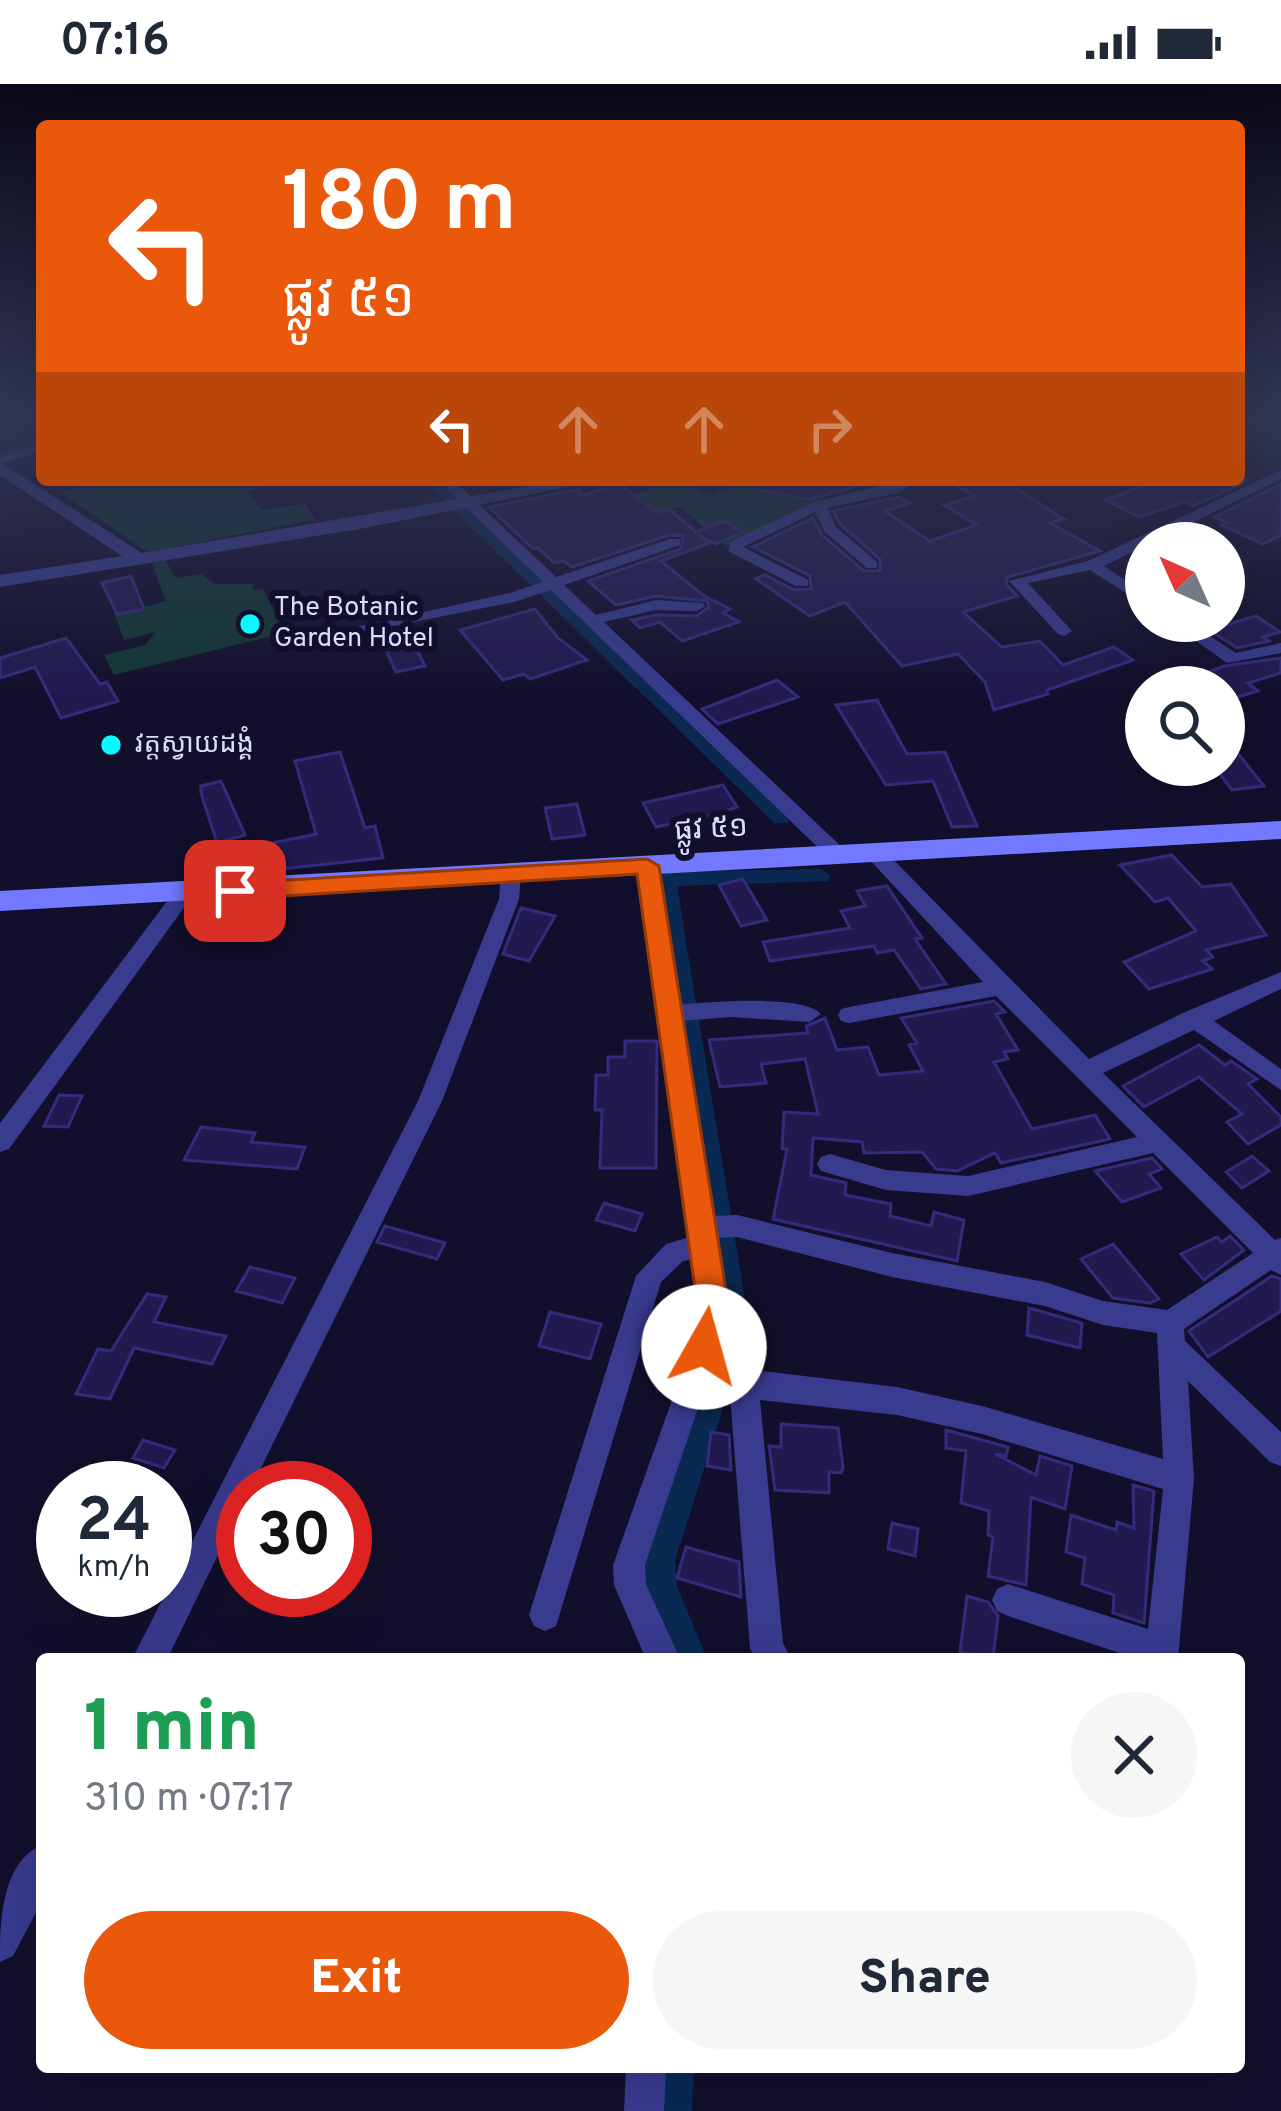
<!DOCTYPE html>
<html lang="en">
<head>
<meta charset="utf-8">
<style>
	:root { --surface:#fff; --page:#f6f6f7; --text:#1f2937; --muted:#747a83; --accent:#ea580c }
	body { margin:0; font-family:Overpass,"Noto Sans Khmer",sans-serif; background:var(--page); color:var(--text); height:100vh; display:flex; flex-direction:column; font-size:45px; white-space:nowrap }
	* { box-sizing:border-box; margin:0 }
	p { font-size:39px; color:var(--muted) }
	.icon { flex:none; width:66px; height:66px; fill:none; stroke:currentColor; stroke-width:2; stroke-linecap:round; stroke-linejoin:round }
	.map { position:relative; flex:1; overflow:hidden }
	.panel { position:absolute; left:36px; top:1569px; width:1209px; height:420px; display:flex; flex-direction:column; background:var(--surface); border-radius:12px; box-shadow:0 12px 48px #0002 }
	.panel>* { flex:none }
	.banner { position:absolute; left:36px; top:36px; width:1209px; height:366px; border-radius:12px; box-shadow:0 12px 48px #0002; background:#ea580c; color:#fff; overflow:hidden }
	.needle { width:78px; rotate:315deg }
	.tools { position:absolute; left:1125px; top:438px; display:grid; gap:24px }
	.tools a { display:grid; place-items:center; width:120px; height:120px; border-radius:50%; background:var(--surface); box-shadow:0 12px 48px #0002; font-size:60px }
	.speed { position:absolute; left:36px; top:1377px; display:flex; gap:24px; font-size:60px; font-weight:700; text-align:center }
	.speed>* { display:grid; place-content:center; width:156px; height:156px; border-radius:50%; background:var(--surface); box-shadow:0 12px 48px #0002; line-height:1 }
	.speed small { font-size:30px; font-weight:400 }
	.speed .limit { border:18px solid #d22; background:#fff; color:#111 }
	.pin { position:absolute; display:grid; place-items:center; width:102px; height:102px; color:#fff; margin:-51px; border-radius:24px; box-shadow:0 6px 18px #0006 }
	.me { position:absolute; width:132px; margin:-66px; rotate:7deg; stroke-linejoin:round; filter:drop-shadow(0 0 9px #0008) }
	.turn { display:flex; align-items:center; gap:42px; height:252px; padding:0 48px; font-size:54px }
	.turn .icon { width:156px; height:156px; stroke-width:2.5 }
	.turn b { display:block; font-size:84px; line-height:102px }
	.lanes { display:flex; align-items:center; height:114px; padding:0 48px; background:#0003; justify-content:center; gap:60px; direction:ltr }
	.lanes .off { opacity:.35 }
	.round { display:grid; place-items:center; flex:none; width:126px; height:126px; border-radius:63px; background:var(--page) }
	.summary { display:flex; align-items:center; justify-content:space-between; height:204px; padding:0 48px }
	h1 { font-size:72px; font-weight:800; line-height:90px; color:#1e9e55 }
	.cta { display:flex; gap:24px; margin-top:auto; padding:24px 48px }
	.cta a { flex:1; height:138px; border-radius:72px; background:var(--accent); color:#fff; font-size:48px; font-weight:800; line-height:138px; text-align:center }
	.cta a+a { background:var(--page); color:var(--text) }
	.status { display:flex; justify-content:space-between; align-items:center; height:84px; padding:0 60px; background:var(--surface); direction:ltr }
	.status svg { height:33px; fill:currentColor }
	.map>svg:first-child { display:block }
	.green { fill:#123733 }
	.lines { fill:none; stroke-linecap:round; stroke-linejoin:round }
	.canal { fill:#092952; fill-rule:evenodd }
	.building { fill:#211a4f; stroke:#352b7c; stroke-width:3 }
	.minor { fill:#383b8e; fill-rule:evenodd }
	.tertiary { fill:#383b8e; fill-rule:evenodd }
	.secondary { fill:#7279ff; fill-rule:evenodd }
	.route { fill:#ea580c; stroke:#983908; stroke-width:3 }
	.poi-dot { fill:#07f9ff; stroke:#120f2c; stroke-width:4.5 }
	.labels { text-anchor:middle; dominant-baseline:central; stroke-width:12; stroke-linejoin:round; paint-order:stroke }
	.far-poi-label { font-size:27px; fill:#dcdbff; stroke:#120f2c; text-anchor:start }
	.street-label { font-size:30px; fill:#dcdbff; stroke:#120f2c }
</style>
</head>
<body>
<div class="status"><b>07:16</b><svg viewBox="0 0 49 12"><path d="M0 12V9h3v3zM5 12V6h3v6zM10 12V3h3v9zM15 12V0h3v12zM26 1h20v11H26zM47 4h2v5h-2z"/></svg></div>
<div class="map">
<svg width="1281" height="2027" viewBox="0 0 1281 2027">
	<rect width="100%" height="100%" fill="#120f2c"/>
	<path class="green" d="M106,396H285L249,408L261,426L305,420L315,436L147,468L60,408Z
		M637,396H681L710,412C741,395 804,383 837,407L726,462L680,423L639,428L623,414L650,406Z
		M165,476L176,494L201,490L214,500H253V506L263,505L284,549L114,591L104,571L145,561L156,548L124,556L115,531L166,517L152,480Z"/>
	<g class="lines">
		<path class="canal" d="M423,396H438L788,731V739H774Z
			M821,785L831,792L828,797L677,802L749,1241L675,1477L677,1502L707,1575H673L645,1502L643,1477L721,1241L656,795L666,788Z
			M654,1983H694L692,2027H652Z"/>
	</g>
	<path class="building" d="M759,396H873L876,398L809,415L758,406Z
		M945,396H1003L1064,435L1050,439L1100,467L1008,493L1006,500L1017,512L963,528L1002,563L1040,557L1063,581L1114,563L1133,576L1047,606L1048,610L994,626L985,598L958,570L902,582L845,518L810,532L756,495L765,491L794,506L811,505L810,492L753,463L813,434L822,451L864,487H880V475L840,440L833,427L899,413L910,419L885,427L930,457L977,441L944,421L975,412Z
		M1158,396H1249L1193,422L1184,418L1139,433L1106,416Z
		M620,400L656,428L669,425L696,448L724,437L742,448L715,460L699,451L709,459L661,477L704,512L730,525L723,529L739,538L682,557L660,538L640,544L632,536L656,531L697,532L709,523L707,517L656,512L616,521L588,497L681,465L683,452L669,451L572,483L564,477L554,479L538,464L533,465L489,423L579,405L580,412Z
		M1281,400V451L1263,460L1222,441L1228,439L1215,433Z
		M131,492L144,525L117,530L102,499Z
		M535,525L558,554L587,576L530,595L524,590L503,596L460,546Z
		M1256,532L1280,548L1263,553L1269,557L1237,564L1209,546Z
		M409,549L425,582L396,588L381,555Z
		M66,554L100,600L107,598L118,617L61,634L35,583L0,594V574Z
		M1281,574V589L1248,599L1258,607L1224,617V603H1183L1182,598L1224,582Z
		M777,596L798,613L718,640L702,625Z
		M877,616L907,670L945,668L977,742L952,743L933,697L886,701L836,621Z
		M1224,652L1264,702L1232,706L1213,681H1224Z
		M340,668L365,744L375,742L383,774L253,788L248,764L316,750L295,677Z
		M221,697L245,751L217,759L201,709V702Z
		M723,701L737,723L715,731L656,743L643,719Z
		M577,720L585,751L552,755L545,724Z
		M1172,771L1202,803L1231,800L1266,851L1206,866L1213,873L1203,877L1212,885L1149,905L1124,878L1196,847L1168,814L1155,818L1120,781Z
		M743,795L767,836L741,842L719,801Z
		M887,802L922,854L915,855L946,900L921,905L894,866L877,869L874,862L770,877L763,858L850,844L841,827L865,822L857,807Z
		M521,824L555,832L529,877L503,870Z
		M994,917L1005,928L996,930L1018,966L1004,968L1008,975L994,978L1032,1045L1095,1031L1110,1055L1001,1079L995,1069L957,1087L936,1085L922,1068L864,1069L862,1058L813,1054L811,1091L846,1099L845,1111L891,1120L890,1132L931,1142L934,1128L964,1136L957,1177L773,1135L787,1065H782L784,1028L818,1030L805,975L761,980L766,999L720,1003L709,956L808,949L806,942L825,934L837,966L868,963L879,991L923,987L909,961L917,959L901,934Z
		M625,957H657L656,1084H600L602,1026H595L596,991H608V973H625Z
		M1199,961L1225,981L1231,977L1257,995L1248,1000L1281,1033V1041L1248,1060L1227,1038L1242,1030L1199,993L1144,1023L1123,1002Z
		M59,1011L82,1012L68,1043L44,1042Z
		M201,1043L255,1049L251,1058L305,1063L297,1085L184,1076Z
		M1252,1072L1269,1087L1242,1104L1226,1088Z
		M1152,1074L1162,1085L1149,1090L1161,1104L1122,1118L1095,1087Z
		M604,1119L642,1130L635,1147L596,1136Z
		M385,1142L445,1159L437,1175L377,1158Z
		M1230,1152L1244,1166L1204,1196L1181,1170L1217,1153L1222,1158Z
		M1113,1160L1159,1215L1150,1219L1113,1214L1081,1175Z
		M250,1183L295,1194L282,1219L236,1207Z
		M1272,1192L1281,1195V1227L1208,1273L1189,1247Z
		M147,1210L166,1213L154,1238L226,1252L212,1280L134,1264L110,1315L76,1310L98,1265L111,1267Z
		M1029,1224L1082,1239L1080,1264L1027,1251Z
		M550,1228L601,1240L590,1275L539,1262Z
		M781,1340L838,1344L843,1383L841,1389L829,1388V1409L775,1406L769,1362L781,1363Z
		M946,1346L1008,1363L1006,1372L995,1370L1036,1391L1040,1372L1072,1382L1065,1425L1031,1413L1026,1501L988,1492L993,1453L988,1451L989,1427L961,1419L966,1367L946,1364Z
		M711,1348L729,1351L731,1386L707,1382Z
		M143,1356L175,1366L164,1384L133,1374Z
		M1133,1401L1154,1407L1144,1539L1113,1529L1114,1511L1082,1500L1085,1474L1066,1468L1071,1431L1116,1446L1117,1438L1134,1444Z
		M892,1439L918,1445L915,1472L888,1465Z
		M686,1463L739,1478L741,1513L677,1494Z
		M967,1512L988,1518L998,1532L993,1575L960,1568Z"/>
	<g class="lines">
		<path class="minor" d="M42,359V367L0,380V372Z
			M1281,386V395L1104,482L1146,510V522L1090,486L1028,499L1072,547L1064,552L1058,550L1009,497L1088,477Z
			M438,396H453L556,493L670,455H680V461L564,501L596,531L656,516L703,519L705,522L697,527L656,526L604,538L846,767V777H832L551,506L514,518L333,554V548L510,509L543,498Z
			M903,396H922L897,409L827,424L836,443L877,478V484H867L825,448L815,428L743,463L808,496V502H796L728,467L730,458L814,418Z
			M1168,537H1187L1236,569L1281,559V569L1227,579Z
			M875,763L882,764L1089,975L1185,928L1281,888V905L1214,937L1281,985V1006L1194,946L1103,989L1275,1156L1281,1154V1191L1271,1186L1184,1245L1185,1257L1281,1348V1382L1270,1378L1188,1297L1194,1395L1178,1575H1138L1008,1532L997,1527L992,1516L997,1505L1008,1500L1148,1545L1163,1405L982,1350L897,1331L760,1316L783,1559L791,1575H755L750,1564L730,1312L704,1306L645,1481L646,1500L680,1575H646L614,1501L613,1481L681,1291L699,1219L693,1175L683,1177L661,1198L556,1542L545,1547L534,1542L529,1531L636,1192L666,1160L690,1153L637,782L640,777L647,775L657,782L679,921C709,918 803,910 821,930L810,938L730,933L682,937L713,1132L737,1131L892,1169L1045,1198L1103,1217L1167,1226L1253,1169L1153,1069L968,1112L886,1106L821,1087L817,1080L821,1073L830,1070L886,1086L968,1092L1137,1053L996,912L849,939L841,937L838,931L841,925L849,923L983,898L868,774L865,769ZM737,1153L892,1193L1045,1222L1103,1241L1157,1249L1163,1375L982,1322L897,1303L712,1281L727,1219L716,1154Z
			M511,784L521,791L519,815L442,1017L251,1404H243V1420L167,1575H132L418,1017L499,815L501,791Z
			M184,802L191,804L194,809L191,814L9,1065L0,1068V1039L177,804Z
			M42,1761V1817L13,1872L0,1878C0,1840 1,1778 42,1761Z
			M626,1983H666L664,2027H624Z"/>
		<path class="tertiary" d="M0,378L142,469L565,396H602L359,445L0,503V491L122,472L0,391Z"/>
		<path class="secondary" d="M1281,737V755L0,827V807Z"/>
	</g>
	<linearGradient id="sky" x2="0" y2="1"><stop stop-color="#0a0818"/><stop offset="0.54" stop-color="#333756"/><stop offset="1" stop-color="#333756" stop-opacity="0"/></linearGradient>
	<rect width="1281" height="616" fill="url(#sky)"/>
	<path class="route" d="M647,775L659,782L728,1219L715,1274L704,1278L692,1274L688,1263L697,1219L637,790L235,815L223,807L235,799Z"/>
	<g class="poi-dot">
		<circle cx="250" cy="540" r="12"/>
		<circle cx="111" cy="661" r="12"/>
	</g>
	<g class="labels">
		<g class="far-poi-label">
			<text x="274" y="524">The Botanic<tspan x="274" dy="31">Garden Hotel</tspan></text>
			<text x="135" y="661">វត្តស្វាយដង្គំ</text>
		</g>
		<g class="street-label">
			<text transform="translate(711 746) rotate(-3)">ផ្លូវ ៥១</text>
		</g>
	</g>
</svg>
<div class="tools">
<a><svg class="needle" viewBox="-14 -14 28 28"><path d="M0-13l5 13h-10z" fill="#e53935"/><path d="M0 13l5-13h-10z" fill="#747a83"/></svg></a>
<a><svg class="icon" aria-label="search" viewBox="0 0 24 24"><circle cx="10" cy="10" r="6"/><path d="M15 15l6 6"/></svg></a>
</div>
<div class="speed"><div>24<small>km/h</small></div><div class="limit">30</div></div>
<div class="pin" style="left:235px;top:807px;background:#d93025"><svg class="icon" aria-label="arrive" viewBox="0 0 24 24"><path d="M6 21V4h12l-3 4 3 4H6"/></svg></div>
<svg class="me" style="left:704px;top:1263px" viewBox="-20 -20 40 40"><circle r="19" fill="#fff"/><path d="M0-13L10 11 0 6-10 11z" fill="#ea580c"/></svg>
<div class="banner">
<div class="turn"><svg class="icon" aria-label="left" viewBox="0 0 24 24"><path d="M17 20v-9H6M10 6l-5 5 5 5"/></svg><div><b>180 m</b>ផ្លូវ ៥១</div></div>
<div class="lanes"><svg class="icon" aria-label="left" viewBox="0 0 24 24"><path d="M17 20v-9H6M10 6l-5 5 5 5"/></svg><svg class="icon off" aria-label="ahead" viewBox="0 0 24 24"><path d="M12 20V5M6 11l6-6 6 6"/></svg><svg class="icon off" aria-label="ahead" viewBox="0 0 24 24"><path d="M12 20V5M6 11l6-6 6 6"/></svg><svg class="icon off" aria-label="right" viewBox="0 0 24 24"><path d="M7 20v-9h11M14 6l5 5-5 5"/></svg></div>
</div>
<section class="panel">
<div class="summary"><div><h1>1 min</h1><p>310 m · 07:17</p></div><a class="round"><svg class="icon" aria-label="close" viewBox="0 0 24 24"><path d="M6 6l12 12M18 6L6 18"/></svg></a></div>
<div class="cta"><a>Exit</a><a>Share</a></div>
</section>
</div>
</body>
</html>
